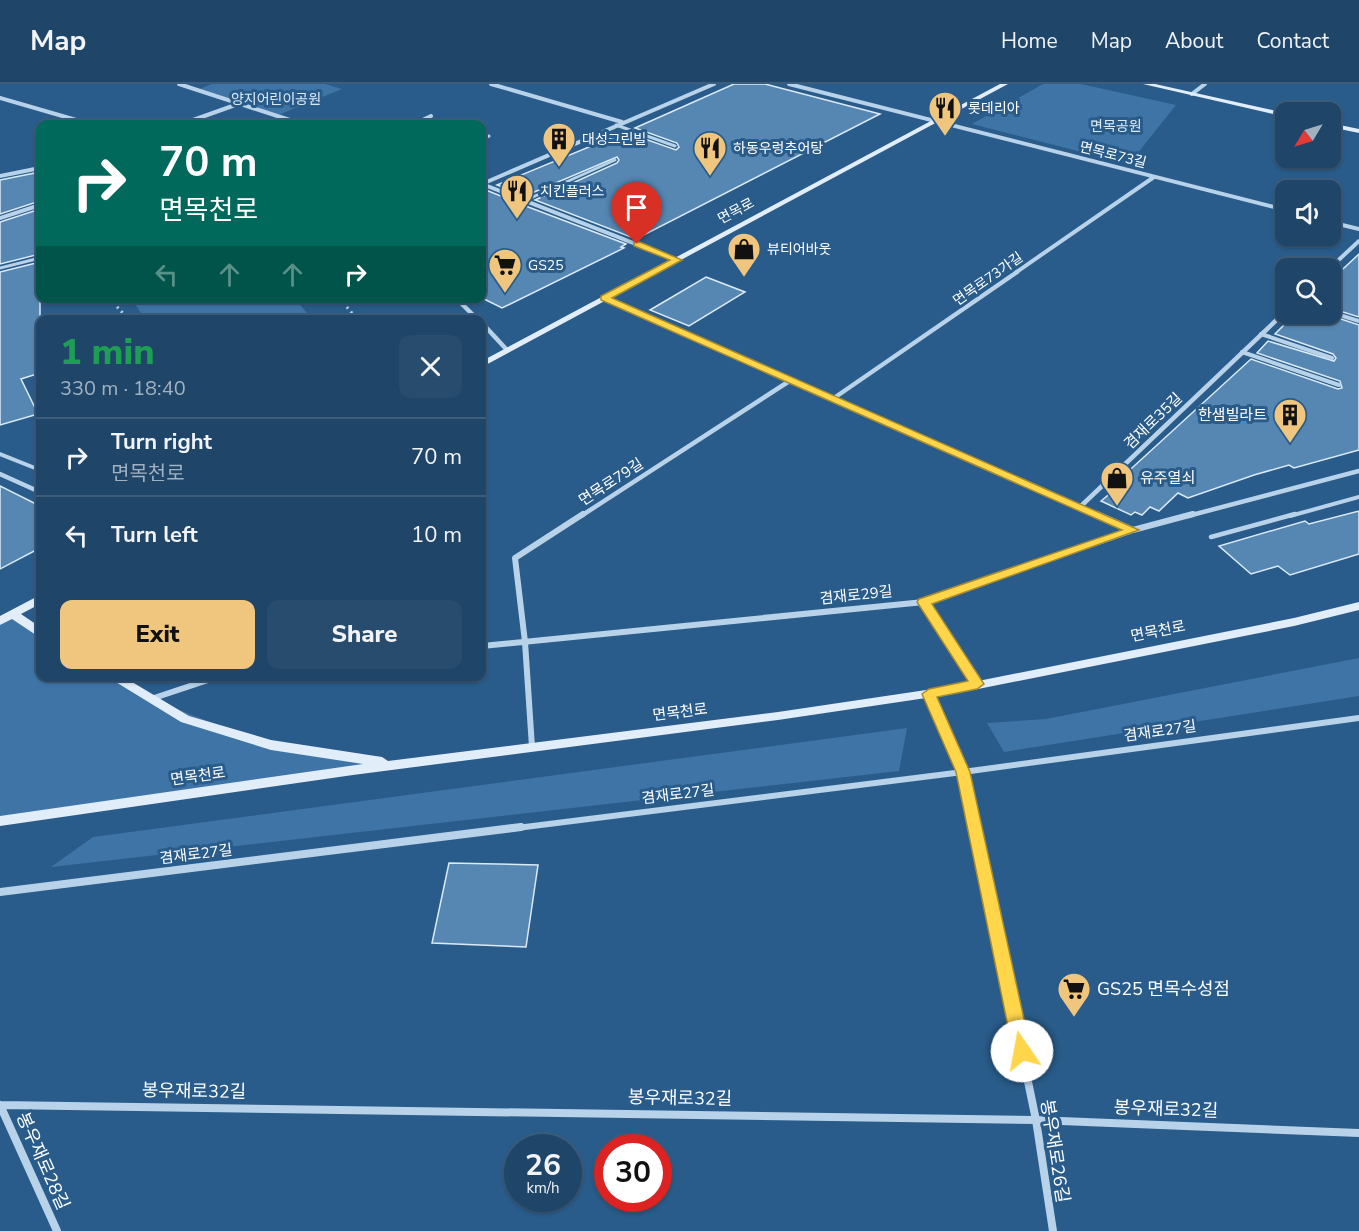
<!DOCTYPE html>
<html lang="en">
<head>
<meta charset="utf-8">
<style>
	:root { --surface:#1f4568; --page:#274c6e; --text:#f1f3f6; --muted:#a1b1c0; --line:#3c5d7c; --accent:#f0c57e }
	body { margin:0; font-family:"Nunito Sans","Noto Sans KR",sans-serif; background:var(--page); color:var(--text); height:100vh; display:flex; flex-direction:column; font-size:22px; white-space:nowrap }
	* { box-sizing:border-box; margin:0 }
	p { font-size:20px; color:var(--muted) }
	.icon { flex:none; width:33px; height:33px; fill:none; stroke:currentColor; stroke-width:2; stroke-linecap:round; stroke-linejoin:round }
	.map { position:relative; flex:1; overflow:hidden }
	.drawer { position:absolute; left:36px; top:231px; width:450px; height:366px; display:flex; flex-direction:column; background:var(--surface); border-radius:12px; box-shadow:0 2px 4px #0004,0 0 0 2px var(--line) }
	.drawer>* { flex:none }
	.guide { position:absolute; left:36px; top:36px; width:450px; height:183px; border-radius:12px; box-shadow:0 2px 4px #0004,0 0 0 2px var(--line); background:#00695c; color:#fff; overflow:hidden }
	.needle { width:39px; rotate:232deg }
	.buttons { position:absolute; left:1275px; top:18px; display:grid; gap:12px }
	.buttons a { display:grid; place-items:center; width:66px; height:66px; border-radius:12px; background:var(--surface); box-shadow:0 2px 4px #0004,0 0 0 2px var(--line); font-size:30px }
	.speed { position:absolute; left:504px; top:1050px; display:flex; gap:12px; font-size:30px; font-weight:700; text-align:center }
	.speed>* { display:grid; place-content:center; width:78px; height:78px; border-radius:50%; background:var(--surface); box-shadow:0 2px 4px #0004,0 0 0 2px var(--line); line-height:1 }
	.speed small { font-size:15px; font-weight:400 }
	.speed .limit { border:9px solid #d22; background:#fff; color:#111 }
	.pin { position:absolute; display:grid; place-items:center; width:51px; height:51px; color:#fff; margin:-62px -26px; border-radius:50% 50% 50% 0; rotate:-45deg; box-shadow:0 0 6px #0007 }
	.pin .icon { rotate:45deg }
	.me { position:absolute; width:66px; margin:-33px; rotate:348deg; stroke-linejoin:round; filter:drop-shadow(0 0 4px #0008) }
	.turn { display:flex; align-items:center; gap:21px; height:126px; padding:0 24px; font-size:27px }
	.turn .icon { width:78px; height:78px; stroke-width:2.5 }
	.turn b { display:block; font-size:42px; line-height:51px }
	.lanes { display:flex; align-items:center; height:57px; padding:0 24px; background:#0003; justify-content:center; gap:30px; direction:ltr }
	.lanes .off { opacity:.35 }
	.round { display:grid; place-items:center; flex:none; width:63px; height:63px; border-radius:12px; background:var(--page) }
	.overview { display:flex; align-items:center; justify-content:space-between; height:102px; padding:0 24px }
	h1 { font-size:36px; font-weight:800; line-height:45px; color:#1e9e55 }
	.cta { display:flex; gap:12px; margin-top:auto; padding:12px 24px }
	.cta a { flex:1; height:69px; border-radius:12px; background:var(--accent); color:#111; font-size:24px; font-weight:800; line-height:69px; text-align:center }
	.cta a+a { background:var(--page); color:var(--text) }
	ul { padding:0; list-style:none }
	li { display:flex; align-items:center; gap:18px; height:78px; padding:0 24px; border-top:2px solid var(--line) }
	li div { flex:1 }
	li b { display:block; font-size:22px }
	li em { font-style:normal }
	header { display:flex; align-items:center; gap:36px; box-sizing:border-box; height:84px; padding:0 30px; background:var(--surface); border-bottom:2px solid var(--line) }
	header strong { font-size:28px }
	nav { display:flex; gap:33px; margin-inline-start:auto; font-size:21px }
	.map>svg:first-child { display:block }
	.green { fill:#3e75a6 }
	.building { fill:#5687b2; stroke:#dbeaf7; stroke-width:1.5 }
	.lines { fill:none; stroke-linecap:round; stroke-linejoin:round }
	.path { stroke:#b7d2e9; stroke-width:3; stroke-dasharray:2 4; stroke-linecap:butt }
	.service-far2 { stroke:#b7d2e9; stroke-width:3 }
	.service-far1 { stroke:#b7d2e9; stroke-width:4 }
	.service { stroke:#b7d2e9; stroke-width:4.5 }
	.minor-far3 { stroke:#b7d2e9; stroke-width:4 }
	.minor-far2 { stroke:#b7d2e9; stroke-width:4.5 }
	.minor-far1 { stroke:#b7d2e9; stroke-width:6 }
	.minor { stroke:#b7d2e9; stroke-width:8 }
	.secondary { fill:#e1edf8; fill-rule:evenodd }
	.route { fill:#ffd54a; stroke:#a68a30; stroke-width:1.5 }
	.labels { text-anchor:middle; dominant-baseline:central; stroke-width:6; stroke-linejoin:round; paint-order:stroke }
	.far-park-label { font-size:14px; fill:#dbeaf7; stroke:#295c8a }
	.far-poi-label { font-size:14px; fill:#fff; stroke:#295c8a; text-anchor:start }
	.far-street-label { font-size:14px; fill:#fff; stroke:#295c8a }
	.poi-label { font-size:15px; fill:#fff; stroke:#295c8a; text-anchor:end }
	.street-label { font-size:15px; fill:#fff; stroke:#295c8a }
	.near-poi-label { font-size:18px; fill:#fff; stroke:#295c8a; text-anchor:start }
	.near-street-label { font-size:18px; fill:#fff; stroke:#295c8a }
</style>
</head>
<body>
<header>
<strong>Map</strong>
<nav><a>Home</a><a>Map</a><a>About</a><a>Contact</a></nav>
</header>
<div class="map">
<svg width="1359" height="1147" viewBox="0 0 1359 1147">
	<rect width="100%" height="100%" fill="#295c8a"/>
	<path class="green" d="M212,0H325L342,5L276,32L197,6Z
		M1043,0H1081L1176,21L1129,80L972,40Z
		M142,214L295,215L312,235H145L133,217Z
		M13,530L40,547V592L114,593L150,615L271,661L395,681L0,737V537Z
		M1359,574V612L1004,668L987,639L1046,635Z
		M907,644L899,687L51,783L93,753Z"/>
	<path class="building" d="M734,0H765L880,30L636,155L535,116L617,79L619,76L617,73L525,112L497,101L625,48L676,66L679,63L677,59L635,44Z
		M40,88V117L0,130V96Z
		M486,106L523,121L626,160L621,163L624,164L502,224L482,214V108Z
		M40,125V170L0,180V138Z
		M1359,170V233L1330,224V197Z
		M40,178V289L21,295L38,330L0,341V188Z
		M706,193L745,208L689,242L650,226Z
		M1305,230H1326L1359,241V366L1294,384L1289,381L1254,391L1188,414L1178,409L1159,427L1150,423L1142,431L1135,428L1131,431L1101,417L1113,407L1109,405L1251,275L1338,305L1342,304L1340,297L1257,269L1268,257L1334,277L1336,274L1333,270L1275,250L1288,237L1290,238L1297,232L1302,233Z
		M0,402L40,422V464L0,485Z
		M1359,427V470L1290,491L1278,482L1251,490L1219,462L1305,437L1309,440Z
		M449,779L538,781L526,863L432,859Z"/>
	<g class="lines">
		<path class="path" d="M109,214L129,236
			M339,214L358,236"/>
		<path class="service-far2" d="M616,41L675,62
			M482,55L489,52
			M524,117L615,76
			M0,184L40,174"/>
		<path class="service-far1" d="M1330,228L1359,237
			M463,236L475,232
			M1261,250L1332,274
			M1242,268L1339,301
			M0,370L40,386
			M1290,432L1359,413"/>
		<path class="service" d="M1211,453L1295,430"/>
		<path class="minor-far3" d="M179,0L302,40
			M491,0L622,38
			M789,0L1286,126
			M1192,10L1205,0
			M0,14L90,40
			M182,40L238,20
			M414,40L431,32
			M0,92L40,84
			M482,100L714,0
			M482,100L677,176
			M0,134L40,121
			M1330,138L1359,145
			M1330,184L1359,157
			M1015,189L1154,93"/>
		<path class="minor-far2" d="M456,214L478,236
			M604,214L1100,432
			M482,239L507,266
			M834,314L1017,188
			M0,390L40,408
			M1081,422L1286,227
			M581,432L791,296
			M1188,432L1359,387"/>
		<path class="minor-far1" d="M1097,430L1133,446
			M924,518L977,600
			M482,562L924,518L1133,446L1193,430
			M929,610L963,688L975,745
			M151,615L220,592
			M532,663L525,558L515,474L583,430
			M509,745L963,688L1359,634"/>
		<path class="minor" d="M975,743L1036,1036L1053,1147
			M0,808L521,743
			M0,1021L1036,1036L1359,1049
			M0,1021L57,1147"/>
		<path class="secondary" d="M1000,0H1008L482,283V277Z
			M1143,0H1155L1286,29V33Z
			M1330,39L1359,45V49L1330,43Z
			M40,511V520L21,530L40,543V552L36,551L12,535L0,541V532Z
			M1359,518V526L1294,542L953,610L778,636L353,691L0,742V732L363,680L271,666L181,638L106,592H122L189,632L271,656L382,673L388,677L778,628L953,602L1294,534Z"/>
	</g>
	<path class="route" d="M634,158H640L682,176L612,214L1139,446L932,520L984,600L977,605L937,613L970,688L1031,967L1028,972L1022,975L1015,972L1013,967L956,688L922,610L929,605L968,597L917,518L919,515L1122,446L601,216V212L670,176L634,162Z"/>
	<defs>
		<g id="restaurant-pin" transform="scale(1.725)"><path d="M0 17L-7.5 6A9.5 9.5 0 1 1 7.5 6Z" fill="#f0c57e" stroke="#295c8a"/><path d="M-5-6h1v4h1v-4h1v4h1v-4h1v5L-1.5 .5V6h-2V.5L-5-1ZM5-6V6H3V1.5H1.5Q1.5-4 5-6Z" fill="#111"/></g>
		<g id="building-pin" transform="scale(1.725)"><path d="M0 17L-7.5 6A9.5 9.5 0 1 1 7.5 6Z" fill="#f0c57e" stroke="#295c8a"/><path d="M-4-6H4V6H1V3H-1V6H-4ZM-2.5-4.3h1.7v1.8h-1.7ZM.8-4.3h1.7v1.8H.8ZM-2.5-1h1.7V.8h-1.7ZM.8-1h1.7V.8H.8Z" fill="#111"/></g>
		<g id="shop-pin" transform="scale(1.725)"><path d="M0 17L-7.5 6A9.5 9.5 0 1 1 7.5 6Z" fill="#f0c57e" stroke="#295c8a"/><path d="M-5-2.5h2.3a2.7 3.5 0 0 1 5.4 0H5L5.5 6h-11ZM-1.5-2.5h3a1.5 2.3 0 0 0-3 0Z" fill="#111"/></g>
		<g id="supermarket-pin" transform="scale(1.725)"><path d="M0 17L-7.5 6A9.5 9.5 0 1 1 7.5 6Z" fill="#f0c57e" stroke="#295c8a"/><path d="M-6-5.5h2.5l.6 2H6L4.5 2H-2.5L-4.4-4H-6ZM-1.5 3.2a1.3 1.3 0 1 0 .1 0ZM3 3.2a1.3 1.3 0 1 0 .1 0Z" fill="#111"/></g>
	</defs>
	<g fill-rule="evenodd">
		<use href="#restaurant-pin" x="945" y="24"/>
		<use href="#building-pin" x="559" y="55"/>
		<use href="#restaurant-pin" x="710" y="64"/>
		<use href="#restaurant-pin" x="517" y="107"/>
		<use href="#shop-pin" x="744" y="165"/>
		<use href="#supermarket-pin" x="505" y="181"/>
		<use href="#building-pin" x="1290" y="331"/>
		<use href="#shop-pin" x="1117" y="394"/>
		<use href="#supermarket-pin" x="1074" y="905"/>
	</g>
	<g class="labels">
		<g class="far-park-label">
			<text x="276" y="15">양지어린이공원</text>
			<text x="1116" y="42">면목공원</text>
		</g>
		<g class="far-poi-label">
			<text x="968" y="24">롯데리아</text>
			<text x="582" y="55">대성그린빌</text>
			<text x="733" y="64">하동우렁추어탕</text>
			<text x="540" y="107">치킨플러스</text>
			<text x="767" y="165">뷰티어바웃</text>
			<text x="528" y="181">GS25</text>
		</g>
		<g class="far-street-label">
			<text transform="translate(1113 71) rotate(14)">면목로73길</text>
			<text transform="translate(736 127) rotate(-28)">면목로</text>
			<text transform="translate(988 195) rotate(-35)">면목로73가길</text>
		</g>
		<g class="poi-label">
			<text x="1267" y="331">한샘빌라트</text>
			<text x="1140" y="394" text-anchor="start">유주열쇠</text>
		</g>
		<g class="street-label">
			<text transform="translate(1153 337) rotate(-44)">겸재로35길</text>
			<text transform="translate(611 398) rotate(-33)">면목로79길</text>
			<text transform="translate(856 511) rotate(-6)">겸재로29길</text>
			<text transform="translate(1158 547) rotate(-11)">면목천로</text>
			<text transform="translate(680 628) rotate(-7)">면목천로</text>
			<text transform="translate(1160 647) rotate(-8)">겸재로27길</text>
			<text transform="translate(198 692) rotate(-8)">면목천로</text>
			<text transform="translate(678 710) rotate(-7)">겸재로27길</text>
			<text transform="translate(196 770) rotate(-7)">겸재로27길</text>
		</g>
		<g class="near-poi-label">
			<text x="1097" y="905">GS25 면목수성점</text>
		</g>
		<g class="near-street-label">
			<text transform="translate(194 1007) rotate(1)">봉우재로32길</text>
			<text transform="translate(680 1014) rotate(1)">봉우재로32길</text>
			<text transform="translate(1166 1025) rotate(2)">봉우재로32길</text>
			<text transform="translate(1055 1067) rotate(81)">봉우재로26길</text>
			<text transform="translate(43 1077) rotate(66)">봉우재로28길</text>
		</g>
	</g>
</svg>
<div class="buttons">
<a><svg class="needle" viewBox="-14 -14 28 28"><path d="M0-13l5 13h-10z" fill="#e53935"/><path d="M0 13l5-13h-10z" fill="#a1b1c0"/></svg></a>
<a><svg class="icon" aria-label="sound" viewBox="0 0 24 24"><path d="M4 9h4l5-4v14l-5-4H4zM17 9q2 3 0 6"/></svg></a>
<a><svg class="icon" aria-label="search" viewBox="0 0 24 24"><circle cx="10" cy="10" r="6"/><path d="M15 15l6 6"/></svg></a>
</div>
<div class="speed"><div>26<small>km/h</small></div><div class="limit">30</div></div>
<div class="pin" style="left:637px;top:160px;background:#d93025"><svg class="icon" aria-label="arrive" viewBox="0 0 24 24"><path d="M6 21V4h12l-3 4 3 4H6"/></svg></div>
<svg class="me" style="left:1022px;top:967px" viewBox="-20 -20 40 40"><circle r="19" fill="#fff"/><path d="M0-13L10 11 0 6-10 11z" fill="#ffd54a"/></svg>
<div class="guide">
<div class="turn"><svg class="icon" aria-label="right" viewBox="0 0 24 24"><path d="M7 20v-9h11M14 6l5 5-5 5"/></svg><div><b>70 m</b>면목천로</div></div>
<div class="lanes"><svg class="icon off" aria-label="left" viewBox="0 0 24 24"><path d="M17 20v-9H6M10 6l-5 5 5 5"/></svg><svg class="icon off" aria-label="ahead" viewBox="0 0 24 24"><path d="M12 20V5M6 11l6-6 6 6"/></svg><svg class="icon off" aria-label="ahead" viewBox="0 0 24 24"><path d="M12 20V5M6 11l6-6 6 6"/></svg><svg class="icon" aria-label="right" viewBox="0 0 24 24"><path d="M7 20v-9h11M14 6l5 5-5 5"/></svg></div>
</div>
<section class="drawer">
<div class="overview"><div><h1>1 min</h1><p>330 m · 18:40</p></div><a class="round"><svg class="icon" aria-label="close" viewBox="0 0 24 24"><path d="M6 6l12 12M18 6L6 18"/></svg></a></div>
<ul>
<li><svg class="icon" aria-label="right" viewBox="0 0 24 24"><path d="M7 20v-9h11M14 6l5 5-5 5"/></svg><div><b>Turn right</b><p>면목천로</p></div><em>70 m</em></li>
<li><svg class="icon" aria-label="left" viewBox="0 0 24 24"><path d="M17 20v-9H6M10 6l-5 5 5 5"/></svg><div><b>Turn left</b></div><em>10 m</em></li>
</ul>
<div class="cta"><a>Exit</a><a>Share</a></div>
</section>
</div>
</body>
</html>
